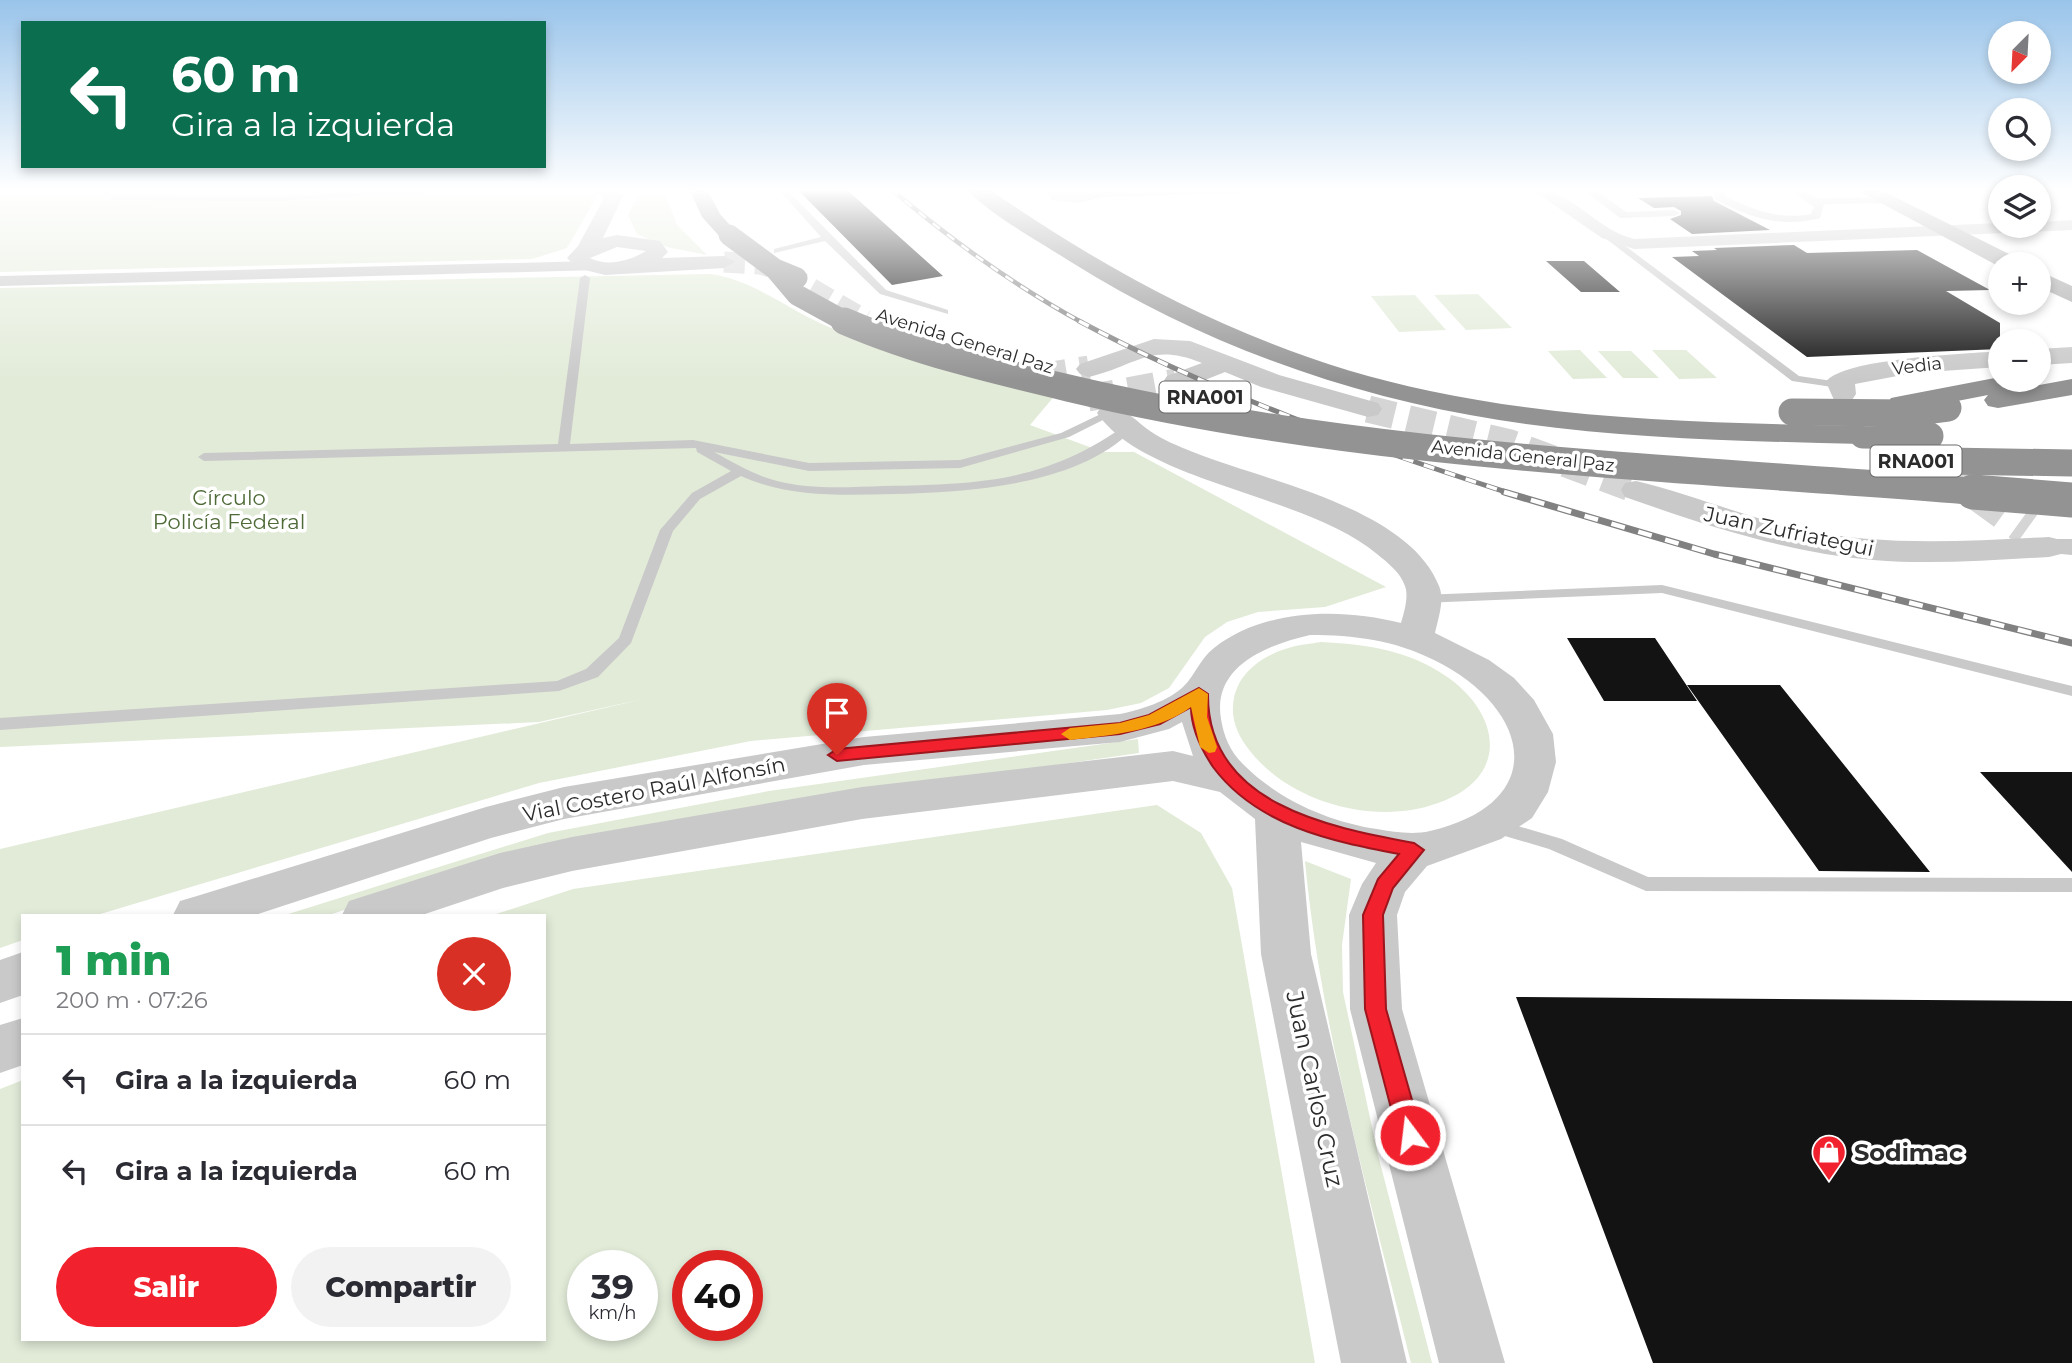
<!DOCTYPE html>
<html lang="es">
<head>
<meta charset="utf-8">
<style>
	:root { --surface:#fff; --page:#f2f2f3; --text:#2b2b33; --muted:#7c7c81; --line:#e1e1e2; --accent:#f1212d }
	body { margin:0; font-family:Montserrat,sans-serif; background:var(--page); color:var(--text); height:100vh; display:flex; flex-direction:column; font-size:26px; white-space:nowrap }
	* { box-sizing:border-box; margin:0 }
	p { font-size:23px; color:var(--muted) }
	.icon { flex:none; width:38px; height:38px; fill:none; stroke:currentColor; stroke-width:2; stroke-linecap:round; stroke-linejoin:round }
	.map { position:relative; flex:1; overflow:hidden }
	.details { position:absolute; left:21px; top:914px; width:525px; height:427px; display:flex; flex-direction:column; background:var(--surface); border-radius:0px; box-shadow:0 4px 10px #0003 }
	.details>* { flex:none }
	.hud { position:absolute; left:21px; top:21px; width:525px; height:147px; border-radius:0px; box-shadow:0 4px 10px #0003; background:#0b6e4f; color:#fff; overflow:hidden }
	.needle { width:46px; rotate:204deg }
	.controls { position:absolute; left:1988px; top:21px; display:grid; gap:14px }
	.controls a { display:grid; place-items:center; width:63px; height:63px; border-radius:50%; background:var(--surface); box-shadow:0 4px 10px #0003; font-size:35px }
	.speed { position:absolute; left:567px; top:1250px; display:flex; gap:14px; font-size:35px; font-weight:700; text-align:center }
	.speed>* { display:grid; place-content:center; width:91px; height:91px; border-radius:50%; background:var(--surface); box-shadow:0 4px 10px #0003; line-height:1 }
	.speed small { font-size:18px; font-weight:400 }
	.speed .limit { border:10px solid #d22; background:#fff; color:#111 }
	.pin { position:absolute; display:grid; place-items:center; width:60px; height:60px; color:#fff; margin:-72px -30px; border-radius:50% 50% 50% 0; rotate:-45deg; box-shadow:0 0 7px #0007 }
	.pin .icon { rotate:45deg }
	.me { position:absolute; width:77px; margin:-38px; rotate:345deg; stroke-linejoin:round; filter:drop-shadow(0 0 5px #0008) }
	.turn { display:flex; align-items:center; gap:24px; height:147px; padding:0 35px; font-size:32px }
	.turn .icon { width:91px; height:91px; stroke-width:2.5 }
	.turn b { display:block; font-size:49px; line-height:60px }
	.round { display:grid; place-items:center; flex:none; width:74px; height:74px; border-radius:37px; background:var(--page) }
	.head { display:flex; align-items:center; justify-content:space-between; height:119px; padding:0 35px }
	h1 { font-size:42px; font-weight:800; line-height:52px; color:#1e9e55 }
	.cta { display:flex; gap:14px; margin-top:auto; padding:14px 35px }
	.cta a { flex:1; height:80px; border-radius:42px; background:var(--accent); color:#fff; font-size:28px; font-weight:800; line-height:80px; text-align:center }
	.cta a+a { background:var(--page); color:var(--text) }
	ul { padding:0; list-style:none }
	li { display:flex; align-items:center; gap:21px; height:91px; padding:0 35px; border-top:2px solid var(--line) }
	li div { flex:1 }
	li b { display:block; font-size:26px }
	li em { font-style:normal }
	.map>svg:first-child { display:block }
	.green { fill:#e2ebd8; fill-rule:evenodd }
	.building { fill:#131313 }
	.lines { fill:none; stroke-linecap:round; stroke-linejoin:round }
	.tertiary-tunnel-far2 { stroke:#d5d5d5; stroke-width:21; stroke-dasharray:21 10; stroke-linecap:butt }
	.tertiary-tunnel-far1 { stroke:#d5d5d5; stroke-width:27; stroke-dasharray:27 14; stroke-linecap:butt }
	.tertiary-tunnel { stroke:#d5d5d5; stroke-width:35; stroke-dasharray:35 18; stroke-linecap:butt }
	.service { fill:#c9c9c9; fill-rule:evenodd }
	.pedestrian { fill:#c9c9c9; fill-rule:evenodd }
	.minor { fill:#c9c9c9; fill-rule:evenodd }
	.tertiary { fill:#c9c9c9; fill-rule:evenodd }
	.primary { fill:#a4a4a4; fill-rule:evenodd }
	.motorway { fill:#939393; fill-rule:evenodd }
	.rail-far2-casing { stroke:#818181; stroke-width:4.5 }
	.rail-far1-casing { stroke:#818181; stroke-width:5 }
	.rail-casing { stroke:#818181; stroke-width:7 }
	.rail-far2 { stroke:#fff; stroke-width:2.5; stroke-dasharray:9; stroke-linecap:butt }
	.rail-far1 { stroke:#fff; stroke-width:3.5; stroke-dasharray:11; stroke-linecap:butt }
	.rail { stroke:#fff; stroke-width:4.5; stroke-dasharray:14; stroke-linecap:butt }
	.motorway-bridge-far2 { stroke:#939393; stroke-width:21 }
	.motorway-bridge-far1 { stroke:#939393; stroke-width:27 }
	.motorway-bridge { stroke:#939393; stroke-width:35 }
	.route { fill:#f1212d; stroke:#9d151d; stroke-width:2 }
	.slow { fill:#f59e0b }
	.labels { text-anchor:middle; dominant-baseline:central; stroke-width:7; stroke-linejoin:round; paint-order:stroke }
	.far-street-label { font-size:18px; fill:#2c2c2c; stroke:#fff }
	.shield { fill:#fff; stroke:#6b6b6b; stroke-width:2 }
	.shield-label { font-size:19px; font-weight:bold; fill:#2c2c2c }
	.park-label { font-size:21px; fill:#4e6a37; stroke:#fff }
	.street-label { font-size:21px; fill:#2c2c2c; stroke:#fff }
	.near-street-label { font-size:24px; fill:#2c2c2c; stroke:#fff }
	.near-poi-label { font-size:24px; font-weight:bold; fill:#2c2c2c; stroke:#fff; text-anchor:start }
</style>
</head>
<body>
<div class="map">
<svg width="2072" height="1363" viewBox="0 0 2072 1363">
	<rect width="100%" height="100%" fill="#fff"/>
	<path class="green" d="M0,189H543L587,191L598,195L567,248L532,259L0,272Z
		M642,189H664L677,225L707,255L667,247L637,234L628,215Z
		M711,274C752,280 785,307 822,324C897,357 978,374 1057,393L1030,425L1103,452H1134L1386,587L1325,607L1258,612L1227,622L1205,637L1169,688L1141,703L1107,710L751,741L539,783L97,915H23V940L0,948V849L643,699L539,722L0,747V288Z
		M1478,294L1512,328L1466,330L1434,295Z
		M1415,295L1446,330L1399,332L1371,296Z
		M1580,350L1607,378L1573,379L1548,351Z
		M1652,350H1686L1717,378L1679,379Z
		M1598,351H1631L1659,378H1623Z
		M1321,642C1362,644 1402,649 1438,671C1499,707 1515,776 1438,803C1376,826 1291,803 1250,751C1237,735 1230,718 1234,698C1239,673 1261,657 1285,649C1296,645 1309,644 1321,642Z
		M1138,739L1139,753L655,823L396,893L329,915H285L548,833L769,791Z
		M1157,805L1201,833L1232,888L1315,1363H0V1089L23,1080V1339H544V915H493L573,889ZM583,1265H642V1325H583ZM688,1265H747V1325H688Z
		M1305,861L1351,879L1342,945L1343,992L1378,1155L1432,1363H1411C1370,1197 1321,1031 1305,861Z"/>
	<path class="building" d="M797,189H846L943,276L892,285Z
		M1712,196L1714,201L1770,230L1692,234L1670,219L1681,215V211L1674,207L1654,208L1638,198Z
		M1794,245L1807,253L1917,250L1990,290L1946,291L2000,323V349L1807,357L1672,257L1699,256L1692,251L1717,250L1714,248Z
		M1546,261H1584L1620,292H1581Z
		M1567,638H1655L1697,701H1604Z
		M1687,685H1780L1930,872L1819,871Z
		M1980,772H2072V872Z
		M1516,997L2072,1001V1363H1653Z"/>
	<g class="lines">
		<path class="tertiary-tunnel-far2" d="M724,262L760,264L778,269L865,320"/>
		<path class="tertiary-tunnel-far1" d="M1040,377L1089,369
			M1088,398L1176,382
			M1368,409L1510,443L1636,490
			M1910,443L1979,493"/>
		<path class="tertiary-tunnel" d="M1976,492L2027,529"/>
		<path class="service" d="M426,189H485L277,201L113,200L109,198L113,196L277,197Z
			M778,189H786L886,290L948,310V314L880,294L825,241L774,253V249L821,237Z
			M1612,236L1799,376L1839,382L1844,385L1839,388L1792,381L1609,241L1608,239Z
			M585,275L590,278L570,444L693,440L809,463L960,460L1061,433L1107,411L1117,413L1069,437L960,468L809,471L714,452C734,463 754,475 777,481C812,490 848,487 884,486C978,484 1042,483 1123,427L1127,426L1133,429C1078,486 968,492 894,494C842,495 790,498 741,476L700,499L673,531L631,643L598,677L559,691L0,730V718L557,681L586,669L619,638L660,530L692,493L731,471L697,452L696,448L204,461L198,457L204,453L558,444L580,278Z
			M1662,585L2072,686V696L1662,593L1422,603L1415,599L1422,595Z
			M1494,819L1562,839L1648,877L2072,878V892L1646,891L1549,849L1488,831L1485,826L1488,821Z"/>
		<path class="pedestrian" d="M1582,189H1595L1626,212L1674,210L1680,213L1674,216L1620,218Z
			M1714,189H1725V196C1752,210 1780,220 1811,214L1814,207L1788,189H1802L1816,198L1884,197L1890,200L1884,203L1824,204L1820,218C1782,228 1749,218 1715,199Z"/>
		<path class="minor" d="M1051,189H1251L1244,193L1104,197L1077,203L1051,200L1048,193Z
			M1531,189C1573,189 1594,229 1634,239L2000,223L2039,226V222L2072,220V230L1634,249L1602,238Z
			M592,261L598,262V270L0,286V276Z
			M2049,539H2072V555L2040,552L2036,547L2040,542Z"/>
		<path class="tertiary" d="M593,189H616L623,196L603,238L617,235L660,241L668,252L662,258L724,256L735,262L724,268L605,275L577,268L567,258L578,246L604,198ZM617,247L646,251C630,261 607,267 590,258Z
			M1154,339L1190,341L1279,375L1378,403L1382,409L1378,415L1368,417L1261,387L1225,372L1185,388H1167L1163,382L1167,376L1202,363C1150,342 1138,365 1089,377L1080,374L1076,369L1080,364Z
			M2072,347V363L2039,365V349Z
			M2000,351V367L1913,373L1855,384L1856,394L1852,400H1834L1826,382C1842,358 1968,354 2000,351Z
			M1111,405C1126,409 1137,422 1150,431C1163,440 1178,446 1193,452C1264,481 1408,507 1439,586C1445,600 1438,619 1435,633L1489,660L1514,678L1534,700L1553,734L1556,762L1548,792L1532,818L1501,839L1427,866L1405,892L1397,915L1402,1009L1505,1363H1439L1350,1009L1349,915L1362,884L1376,863L1301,842L1311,954L1407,1363H1341L1261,954L1255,819L1220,792L1173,781L862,819L572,871L503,888L422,915H342L349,901L500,853L572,837L862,787L1173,751L1193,756L1182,722L1169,729L1120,742L864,765L564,819L491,838L255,915H173L180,901L197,896L486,807L564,787L864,737L1120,714C1140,710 1169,701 1184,686C1195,675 1200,659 1214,648C1265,608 1341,608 1401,623C1404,612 1409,597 1405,586C1400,572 1388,563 1377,554C1305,494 1145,483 1097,413L1101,407ZM1310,635C1354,635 1394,640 1434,660C1530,707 1553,802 1430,831C1413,835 1394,832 1377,829C1330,822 1279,800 1245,766C1231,753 1224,738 1221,719C1212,666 1267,645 1310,635Z
			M1636,481C1691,494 1744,517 1800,529C1883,547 1965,541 2049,537L2061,540L2066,547L2061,554L2049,557C1990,560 1932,565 1873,560C1788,553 1705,525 1625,497L1621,490L1625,483Z
			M23,952V995L0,1003V960Z
			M23,1018V1065L0,1073V1025Z"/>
		<path class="primary" d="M1855,189H1879L2019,259L2022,264H2000V267Z
			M2039,271L2072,286V302L2039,287Z"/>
		<path class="motorway" d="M689,189H707L720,214L739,235L736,239H722L702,217Z
			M967,189H989C1122,282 1270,358 1430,391C1572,421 1718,423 1863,426L1873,429L1877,435L1873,441L1863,444C1742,441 1619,439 1499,420C1349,397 1200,343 1071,262C1045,245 985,212 967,189Z
			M2000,377V380H2038L2034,386L2072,379V395L1998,408L1988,406L1984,400L1988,395L1901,412L1891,410L1887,404L1891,398L1901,396Z"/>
		<g class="rail-far2-casing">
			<path id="rail-far2" d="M891,189C951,240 1013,285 1083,323"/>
		</g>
		<g class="rail-far1-casing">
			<path id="rail-far1" d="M1079,321C1215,394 1363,446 1509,493"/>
		</g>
		<g class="rail-casing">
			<path id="rail" d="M1504,492L1714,554L2072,643"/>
		</g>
		<use href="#rail-far2" class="rail-far2"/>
		<use href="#rail-far1" class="rail-far1"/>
		<use href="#rail" class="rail"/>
		<path class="motorway-bridge-far2" d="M729,235L775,269L797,278
			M775,269L797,295L848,323"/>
		<path class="motorway-bridge-far1" d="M844,321C916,352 992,370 1068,388C1371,460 1685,467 1994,493
			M1792,412L1909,413L1948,408
			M1863,435L1930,436
			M1889,460L2072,463"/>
		<path class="motorway-bridge" d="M1973,492L2072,500"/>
	</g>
	<linearGradient id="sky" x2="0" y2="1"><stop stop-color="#99c4ea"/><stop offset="0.5" stop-color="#fff"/><stop offset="1" stop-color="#fff" stop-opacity="0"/></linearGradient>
	<rect width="2072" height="380" fill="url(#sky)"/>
	<path class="route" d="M1199,688L1208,694C1207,804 1328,827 1414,843L1424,850L1393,888L1383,915L1386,1009L1422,1135L1418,1143L1410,1147L1402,1143L1398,1135L1365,1009L1363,915L1378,879L1399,854C1331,841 1257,826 1213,767C1201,749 1191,729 1191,707L1160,724L1120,734L837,761L828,755L837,749L1120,723L1149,715Z"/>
	<path class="slow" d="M1199,688L1208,694L1207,717L1217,747L1215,752L1209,753L1200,747L1191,707C1156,732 1111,735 1070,740L1061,734L1070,728L1120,723L1149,715Z"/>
	<defs>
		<g id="shop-pin" transform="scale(1.75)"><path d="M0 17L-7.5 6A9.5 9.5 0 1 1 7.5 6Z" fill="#f1212d" stroke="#fff"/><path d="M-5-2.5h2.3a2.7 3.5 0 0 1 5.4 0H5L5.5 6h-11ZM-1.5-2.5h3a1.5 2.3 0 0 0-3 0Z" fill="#fff"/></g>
	</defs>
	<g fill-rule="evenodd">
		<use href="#shop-pin" x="1829" y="1152"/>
	</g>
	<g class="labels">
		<g class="far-street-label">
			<text transform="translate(965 341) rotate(17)">Avenida General Paz</text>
			<text transform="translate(1917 366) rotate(-7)">Vedia</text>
			<text transform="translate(1523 456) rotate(6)">Avenida General Paz</text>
		</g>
		<g class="shield">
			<rect x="1159.5" y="381.5" width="91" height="31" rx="5"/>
			<rect x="1870.5" y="445.5" width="91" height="31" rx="5"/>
		</g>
		<g class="shield-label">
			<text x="1205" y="397">RNA001</text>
			<text x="1916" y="461">RNA001</text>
		</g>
		<g class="park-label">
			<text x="229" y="497">Círculo<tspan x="229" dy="24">Policía Federal</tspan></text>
		</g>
		<g class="street-label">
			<text transform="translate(1789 531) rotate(12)">Juan Zufriategui</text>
			<text transform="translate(654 789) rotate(-11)">Vial Costero Raúl Alfonsín</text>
		</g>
		<g class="near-street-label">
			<text transform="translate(1315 1089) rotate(78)">Juan Carlos Cruz</text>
		</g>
		<g class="near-poi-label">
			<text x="1854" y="1152">Sodimac</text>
		</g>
	</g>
</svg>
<div class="controls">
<a><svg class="needle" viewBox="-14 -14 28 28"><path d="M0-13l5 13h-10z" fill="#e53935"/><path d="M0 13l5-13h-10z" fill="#7c7c81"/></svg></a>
<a><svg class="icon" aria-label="search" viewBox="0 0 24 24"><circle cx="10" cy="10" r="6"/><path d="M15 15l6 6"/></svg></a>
<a><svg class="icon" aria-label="layers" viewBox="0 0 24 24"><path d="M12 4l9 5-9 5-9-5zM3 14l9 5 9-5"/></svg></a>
<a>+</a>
<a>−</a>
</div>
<div class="speed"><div>39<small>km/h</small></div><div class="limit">40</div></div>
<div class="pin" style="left:837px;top:755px;background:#d93025"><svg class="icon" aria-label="arrive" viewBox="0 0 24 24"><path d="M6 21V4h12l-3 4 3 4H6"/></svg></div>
<svg class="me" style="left:1410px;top:1135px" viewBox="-20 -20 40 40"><circle r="17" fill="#f1212d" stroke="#fff" stroke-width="3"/><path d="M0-11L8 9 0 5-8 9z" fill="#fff"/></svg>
<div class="hud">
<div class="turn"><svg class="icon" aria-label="left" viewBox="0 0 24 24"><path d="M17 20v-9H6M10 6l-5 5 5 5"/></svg><div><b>60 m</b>Gira a la izquierda</div></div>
</div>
<section class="details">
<div class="head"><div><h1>1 min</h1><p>200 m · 07:26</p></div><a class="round" style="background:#d93025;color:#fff"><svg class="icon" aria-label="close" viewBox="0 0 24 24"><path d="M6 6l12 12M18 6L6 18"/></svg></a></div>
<ul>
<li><svg class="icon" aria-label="left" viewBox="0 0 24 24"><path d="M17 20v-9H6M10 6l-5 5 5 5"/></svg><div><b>Gira a la izquierda</b></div><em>60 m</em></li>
<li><svg class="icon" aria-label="left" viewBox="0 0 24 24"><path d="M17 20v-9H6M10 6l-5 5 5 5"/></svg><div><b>Gira a la izquierda</b></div><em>60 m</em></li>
</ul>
<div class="cta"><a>Salir</a><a>Compartir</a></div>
</section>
</div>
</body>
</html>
